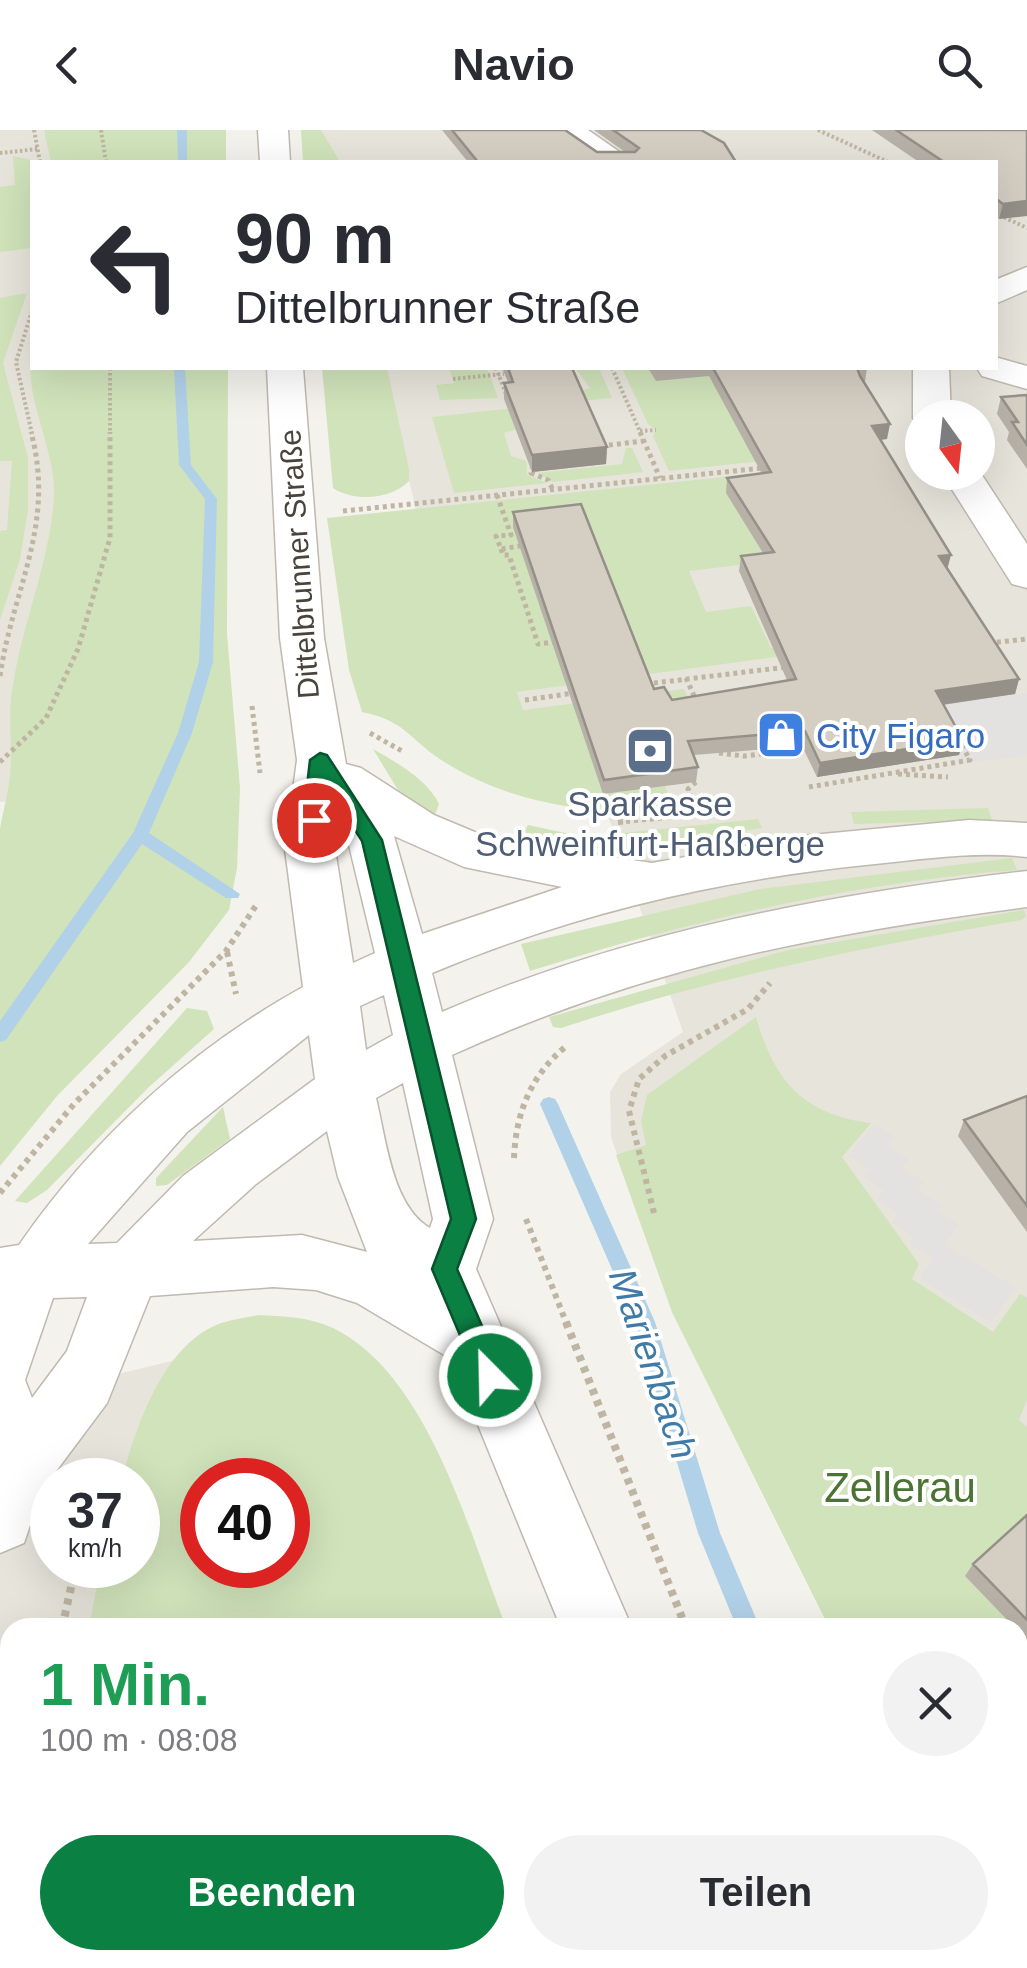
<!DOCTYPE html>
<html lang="de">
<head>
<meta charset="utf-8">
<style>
	:root { --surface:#fff; --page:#f2f2f3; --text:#2b2b33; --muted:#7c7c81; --accent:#0b8043 }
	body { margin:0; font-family:Helvetica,sans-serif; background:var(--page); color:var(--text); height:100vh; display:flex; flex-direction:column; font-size:38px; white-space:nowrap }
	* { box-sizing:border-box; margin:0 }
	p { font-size:32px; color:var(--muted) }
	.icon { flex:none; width:55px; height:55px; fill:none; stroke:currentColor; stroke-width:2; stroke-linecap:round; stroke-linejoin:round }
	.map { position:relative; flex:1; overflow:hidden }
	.details { position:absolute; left:0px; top:1488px; width:1028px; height:352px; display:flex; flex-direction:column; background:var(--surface); border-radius:30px 30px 0 0; box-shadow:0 10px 40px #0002 }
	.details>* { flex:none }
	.guide { position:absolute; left:30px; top:30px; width:968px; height:210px; border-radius:0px; box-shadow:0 10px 40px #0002; background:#fff; color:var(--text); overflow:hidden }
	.needle { width:65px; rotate:165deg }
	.fabs { position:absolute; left:905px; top:270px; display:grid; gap:20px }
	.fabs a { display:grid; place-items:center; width:90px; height:90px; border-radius:50%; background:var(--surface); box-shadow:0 10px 40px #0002; font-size:50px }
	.speed { position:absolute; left:30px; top:1328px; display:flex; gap:20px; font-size:50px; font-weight:700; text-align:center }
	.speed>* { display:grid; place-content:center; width:130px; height:130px; border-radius:50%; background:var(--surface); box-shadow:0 10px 40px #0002; line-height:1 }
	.speed small { font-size:25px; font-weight:400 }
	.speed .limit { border:15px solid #d22; background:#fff; color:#111 }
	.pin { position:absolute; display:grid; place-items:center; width:85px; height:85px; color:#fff; margin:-42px; border:5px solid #fff; border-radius:50%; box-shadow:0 2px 10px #0007 }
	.me { position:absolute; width:110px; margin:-55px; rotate:337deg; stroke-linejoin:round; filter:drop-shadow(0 0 8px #0008) }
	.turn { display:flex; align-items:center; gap:35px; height:210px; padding:0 40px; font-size:45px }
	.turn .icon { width:130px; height:130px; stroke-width:2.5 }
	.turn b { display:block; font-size:70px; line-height:85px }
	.round { display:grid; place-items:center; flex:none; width:105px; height:105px; border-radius:52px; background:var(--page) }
	.headline { display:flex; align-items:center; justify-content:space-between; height:170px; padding:0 40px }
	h1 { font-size:60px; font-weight:600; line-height:75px; color:#1e9e55 }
	.button { display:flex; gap:20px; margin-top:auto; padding:20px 40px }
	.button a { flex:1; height:115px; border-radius:60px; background:var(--accent); color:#fff; font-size:40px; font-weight:600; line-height:115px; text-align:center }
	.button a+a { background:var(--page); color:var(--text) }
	header { display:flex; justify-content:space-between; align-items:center; height:130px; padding:0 40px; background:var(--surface); font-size:45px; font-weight:600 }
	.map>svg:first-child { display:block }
	.residential { fill:#e7e4db; fill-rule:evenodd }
	.green { fill:#d0e3ba; fill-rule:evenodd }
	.parking { fill:#e4e2e0 }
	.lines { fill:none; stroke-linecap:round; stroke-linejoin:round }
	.stream { fill:#b1d1e9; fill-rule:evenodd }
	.minor-casing { stroke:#bfb9b0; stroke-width:3 }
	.path-far3 { stroke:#bfb5a3; stroke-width:4; stroke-dasharray:2.5 2.5; stroke-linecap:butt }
	.path-far2 { stroke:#bfb5a3; stroke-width:5; stroke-dasharray:4 4; stroke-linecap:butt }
	.path-far1 { stroke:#bfb5a3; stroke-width:6; stroke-dasharray:5 5; stroke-linecap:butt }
	.path { stroke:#bfb5a3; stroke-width:8; stroke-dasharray:6 6; stroke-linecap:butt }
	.minor { fill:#fff; fill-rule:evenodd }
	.wall { fill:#b7b1a8 }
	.shaded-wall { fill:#959088 }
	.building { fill:#d5cec3; stroke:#959088; stroke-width:2.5 }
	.route { fill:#0b8043; stroke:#07532c; stroke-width:2.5 }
	.labels { text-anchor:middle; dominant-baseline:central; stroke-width:8; stroke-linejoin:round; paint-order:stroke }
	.far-street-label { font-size:30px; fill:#48433b; stroke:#fff }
	.shop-label { font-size:35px; fill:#366cbe; stroke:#fff; text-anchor:start }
	.service-label { font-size:35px; fill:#4e5e75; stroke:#fff }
	.water-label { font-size:38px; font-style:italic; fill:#407ba8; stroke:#fff }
	.near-park-label { font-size:42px; fill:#4b7334; stroke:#fff }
</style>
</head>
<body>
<header><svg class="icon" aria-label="back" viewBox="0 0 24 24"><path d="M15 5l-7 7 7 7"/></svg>Navio<svg class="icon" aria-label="search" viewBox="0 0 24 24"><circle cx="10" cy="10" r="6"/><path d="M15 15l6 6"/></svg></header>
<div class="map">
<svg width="1027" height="1838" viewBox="0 0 1027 1838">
	<rect width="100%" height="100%" fill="#f4f2ec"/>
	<path class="residential" d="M0,0H100L97,32H32V238H76L32,669L0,672Z
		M318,0H1027V1808L1018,1798V1498L829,1497L672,1182L611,1007L610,962L621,944L683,902L570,576L520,582L416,381L384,238H995V32H336ZM922,288H978V342H922Z
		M261,1209L499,1497L10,1498V1830H653L656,1838H0V1273ZM52,1350H138V1435H52ZM202,1350H288V1435H202Z"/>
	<path class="green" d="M44,0H226V32H51Z
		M301,0H321L340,32H303Z
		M13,26L32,30V118L0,122V57L15,55Z
		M27,163L3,233L28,328V379L20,429L0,490V401L7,400L12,331H0V168Z
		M32,219V238H228L227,504L240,658L237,738L229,780L189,832L57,966L0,1036V699C3,681 8,664 10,646C13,616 7,585 13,555C23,492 49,433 54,369C57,319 22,267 32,219Z
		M322,238H387L409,339V351C391,370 354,372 333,358Z
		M449,238H487L498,268L440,270L436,255L454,253Z
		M586,238H599L612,268L542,275L524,297L504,303L511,326L526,331L527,345L547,353L454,363L432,287L541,275L590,258L576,239Z
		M622,238H773L798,327L669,341L653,306L656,300L648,294Z
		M626,318H632L643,342L553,352L537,343L622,334Z
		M842,335L879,418L689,441L706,482L751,476L771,518L800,515L804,523L517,562L523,580L684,559L694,581L662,572L576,584L603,664L665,656L671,671L681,670L684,677C601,687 518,677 446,633C411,612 406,590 362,582L349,540L327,388Z
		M373,619C396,632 428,650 439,674L434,687L398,660Z
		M988,678L992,690L854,694L851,682Z
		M758,689L762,698C679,711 598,724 514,719L528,695L584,707Z
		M1012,728L1017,740C850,753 690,791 530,841L521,814L760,759Z
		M1024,780L1026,787L1021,790C864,817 712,848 561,898L553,897L549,887L788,820Z
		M187,878L207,881L214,899L149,957L47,1060L27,1073L15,1071Z
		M756,887C774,951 804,985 871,993L842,1027L919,1134L912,1149L993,1202L1020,1164L1027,1168V1270L1019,1290L1027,1297V1838H930V1830H1018V1498L829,1497L672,1182L616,1025L646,1015L641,991L647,965Z
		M223,977L230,1009L167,1055L156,1056V1048Z
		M258,1185C283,1186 309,1187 333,1198C429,1245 469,1403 506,1497H89L101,1435H138V1350H122C135,1299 161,1222 212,1197C225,1190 244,1188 258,1185ZM202,1350H288V1435H202Z
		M480,1830H637L640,1838H483Z"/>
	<path class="parking" d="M917,552L989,568L1027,563V625L963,634Z
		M874,994L896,1007L889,1016L910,1029L903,1038L924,1051L918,1060L941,1074L937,1081L959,1095L945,1114L1016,1158L991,1193L919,1148L933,1128L910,1114L914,1107L892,1093L898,1084L876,1070L884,1060L863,1047L869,1039L848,1026Z"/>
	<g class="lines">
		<path class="stream" d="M177,0H187V32H178Z
			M174,238H185L191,335L217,369L213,532L192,603L149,703L240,764L238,768H226L142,714L6,910L0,912V891L133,703L178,603L199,532L205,369L179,335Z
			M549,967L555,969L558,974L655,1192L720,1403L760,1498H737L698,1403L635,1192L540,974L543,969Z
			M898,1830H925L928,1838H902Z"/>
		<g class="minor-casing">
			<path id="minor" d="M258,0H288L290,32H260Z
				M552,0H588L634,32H599Z
				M1027,137V160L995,174V150Z
				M995,227L1027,236V259L982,246L977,238H995Z
				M267,238H303L324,508L346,634L361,638L434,685L489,708L652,733L801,706L969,690L1027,693V727C976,721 926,729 875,734C721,749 575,783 432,843L442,882C629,801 825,765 1027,741V777C817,804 646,837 452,925L493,1089L476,1139L632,1498H561L451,1229L357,1173L316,1160L273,1157L150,1166L107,1273L42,1360L24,1413L0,1423V1118L19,1115C92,1009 191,919 303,857L285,719L297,630L280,508ZM337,695L348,711L375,823L353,833L335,719ZM394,706L464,737L562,757L422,804ZM384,865L393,905L366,920L360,876ZM309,905L315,949L183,1046L117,1113L88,1114L187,1002ZM403,953L433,1089L430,1098C392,1076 386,1009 376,968ZM327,1001L338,1047L367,1122L302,1105L193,1111L256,1054ZM87,1167L67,1221L32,1268L25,1250L53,1168Z
				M913,238H949L951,288H922V297L919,296L913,288Z
				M978,339L1027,414V458L1012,454L941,342Z
				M708,1830H789L792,1838H711Z"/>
		</g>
		<path class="path-far3" d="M34,0L40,32
			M101,0L106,32
			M818,0L888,32
			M0,23L38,19
			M995,83L1027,98
			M110,238V304
			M496,238L506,264
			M612,238L641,304
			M453,249L504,244
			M640,301L656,300
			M32,304L16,232L32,181"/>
		<path class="path-far2" d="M640,302L660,348
			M601,316L644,311
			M533,335L531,343L548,350L553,360
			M497,365L511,405L496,406L501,419L520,416
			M343,381L763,338
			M501,419L503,425H509L538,514L554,512
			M989,513L1027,509
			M0,546C13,457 56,395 31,302
			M686,548L696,570
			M646,554L787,537
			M525,570L574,563
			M252,576L260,643
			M370,603L402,621
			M719,623L744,626L793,620
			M0,632L46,588L78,519L110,408V302
			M898,644L948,647
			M696,652L688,659L698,685
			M809,657L970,630L958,609
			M618,692L730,682"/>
		<path class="path-far1" d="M618,692L629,691
			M227,822L236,864
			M514,1028C516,983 530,947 565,917
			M0,1063L74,974L226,821L257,774
			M654,1083L629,981L639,949L665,926L748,879L770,853
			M526,1089L567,1195"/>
		<path class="path" d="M566,1192L686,1498
			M62,1498L76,1435
			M1018,1655L1027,1664
			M37,1830V1838
			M837,1830L841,1838"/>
		<use href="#minor" class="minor"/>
	</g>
	<path class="wall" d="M442,0H565L597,22H625L594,0H701L736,32H468Z
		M872,0H1027L999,89L995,86V32H919Z
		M502,238H572L607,317L606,334L532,342L504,269V253L508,252Z
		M648,238H867L865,252H863L887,309L880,310L947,439L1019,549L1015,564L943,575L963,610L959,625L817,647L802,616L694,625L698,637L696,652L603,664L513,397V382L654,559L672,570L787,550L739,441L741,426L763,423L726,363L727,348L762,344L709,246L656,251Z
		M1027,265V339L1007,310L1009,302L997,284L1001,267Z
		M1027,966V1102L958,1006L964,990Z
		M1027,1385V1510L1018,1501V1498H1015L965,1446L973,1434Z"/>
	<path class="shaded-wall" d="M1027,71V86L999,89L1003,74Z
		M890,294L887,309L869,311L872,296Z
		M607,317L606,334L532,342V325Z
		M951,425L947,440L939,426Z
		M1019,549L1015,564L932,576L936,561Z
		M963,610L959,625L817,647L820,633Z"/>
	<path class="building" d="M452,0H565L597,22H635L639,18L613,0H701L724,13L736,32H478Z
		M896,0H1027V71L1003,74L995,68V32H944Z
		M508,238H572L607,317L532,325L504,253L513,252Z
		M713,238H865H857L860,246L890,294L872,296L951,425L939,426L1019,549L936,561L963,610L820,633L805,601L688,611L698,637L604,650L513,382L581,374L654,559L664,557L672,570L796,549L741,426L774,422L727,348L771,342Z
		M1027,265V315L1012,292H1018L1001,267Z
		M1027,966V1076L964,990Z
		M1027,1385V1490L973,1434Z"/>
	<path class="route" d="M320,623L327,625L382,710L476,1089L457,1139L504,1246L500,1255L490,1258L481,1255L432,1139L451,1089L362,711L327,656L321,694H306L303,690L310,630Z"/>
	<defs>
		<g id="shop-square" transform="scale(2.5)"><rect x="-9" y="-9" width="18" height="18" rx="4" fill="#3f7fe0" stroke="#fff"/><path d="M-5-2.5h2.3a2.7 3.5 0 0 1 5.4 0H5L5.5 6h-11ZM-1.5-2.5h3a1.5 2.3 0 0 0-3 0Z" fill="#fff"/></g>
		<g id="bank-square" transform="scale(2.5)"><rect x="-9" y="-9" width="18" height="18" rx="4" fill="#5c6f8a" stroke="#fff"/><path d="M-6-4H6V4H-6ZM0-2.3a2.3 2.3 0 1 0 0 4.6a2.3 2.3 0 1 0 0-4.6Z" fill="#fff"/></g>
	</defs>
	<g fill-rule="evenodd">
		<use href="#shop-square" x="781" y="605"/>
		<use href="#bank-square" x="650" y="621"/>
	</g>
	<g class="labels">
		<g class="far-street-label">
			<text transform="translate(299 434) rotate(-94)">Dittelbrunner Straße</text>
		</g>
		<g class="shop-label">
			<text x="816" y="605">City Figaro</text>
		</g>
		<g class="service-label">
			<text x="650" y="673">Sparkasse<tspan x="650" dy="40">Schweinfurt-Haßberge</tspan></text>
		</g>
		<g class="water-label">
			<text transform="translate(653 1234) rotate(71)">Marienbach</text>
		</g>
		<g class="near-park-label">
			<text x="900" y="1357">Zellerau</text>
		</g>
	</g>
</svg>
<div class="fabs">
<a><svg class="needle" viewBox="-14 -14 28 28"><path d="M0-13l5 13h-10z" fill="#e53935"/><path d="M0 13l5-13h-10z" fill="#7c7c81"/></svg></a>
</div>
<div class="speed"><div>37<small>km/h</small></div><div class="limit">40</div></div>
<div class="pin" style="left:314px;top:690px;background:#d93025"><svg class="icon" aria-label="arrive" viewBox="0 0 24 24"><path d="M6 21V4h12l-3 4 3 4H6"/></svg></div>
<svg class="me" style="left:490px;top:1246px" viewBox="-20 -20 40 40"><circle r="17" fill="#0b8043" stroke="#fff" stroke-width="3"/><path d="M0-11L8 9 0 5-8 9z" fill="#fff"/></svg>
<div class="guide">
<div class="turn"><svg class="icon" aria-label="left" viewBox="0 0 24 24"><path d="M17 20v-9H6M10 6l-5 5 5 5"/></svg><div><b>90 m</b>Dittelbrunner Straße</div></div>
</div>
<section class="details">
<div class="headline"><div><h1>1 Min.</h1><p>100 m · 08:08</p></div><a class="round"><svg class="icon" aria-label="close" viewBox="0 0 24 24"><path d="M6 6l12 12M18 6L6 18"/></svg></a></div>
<div class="button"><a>Beenden</a><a>Teilen</a></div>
</section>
</div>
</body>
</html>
